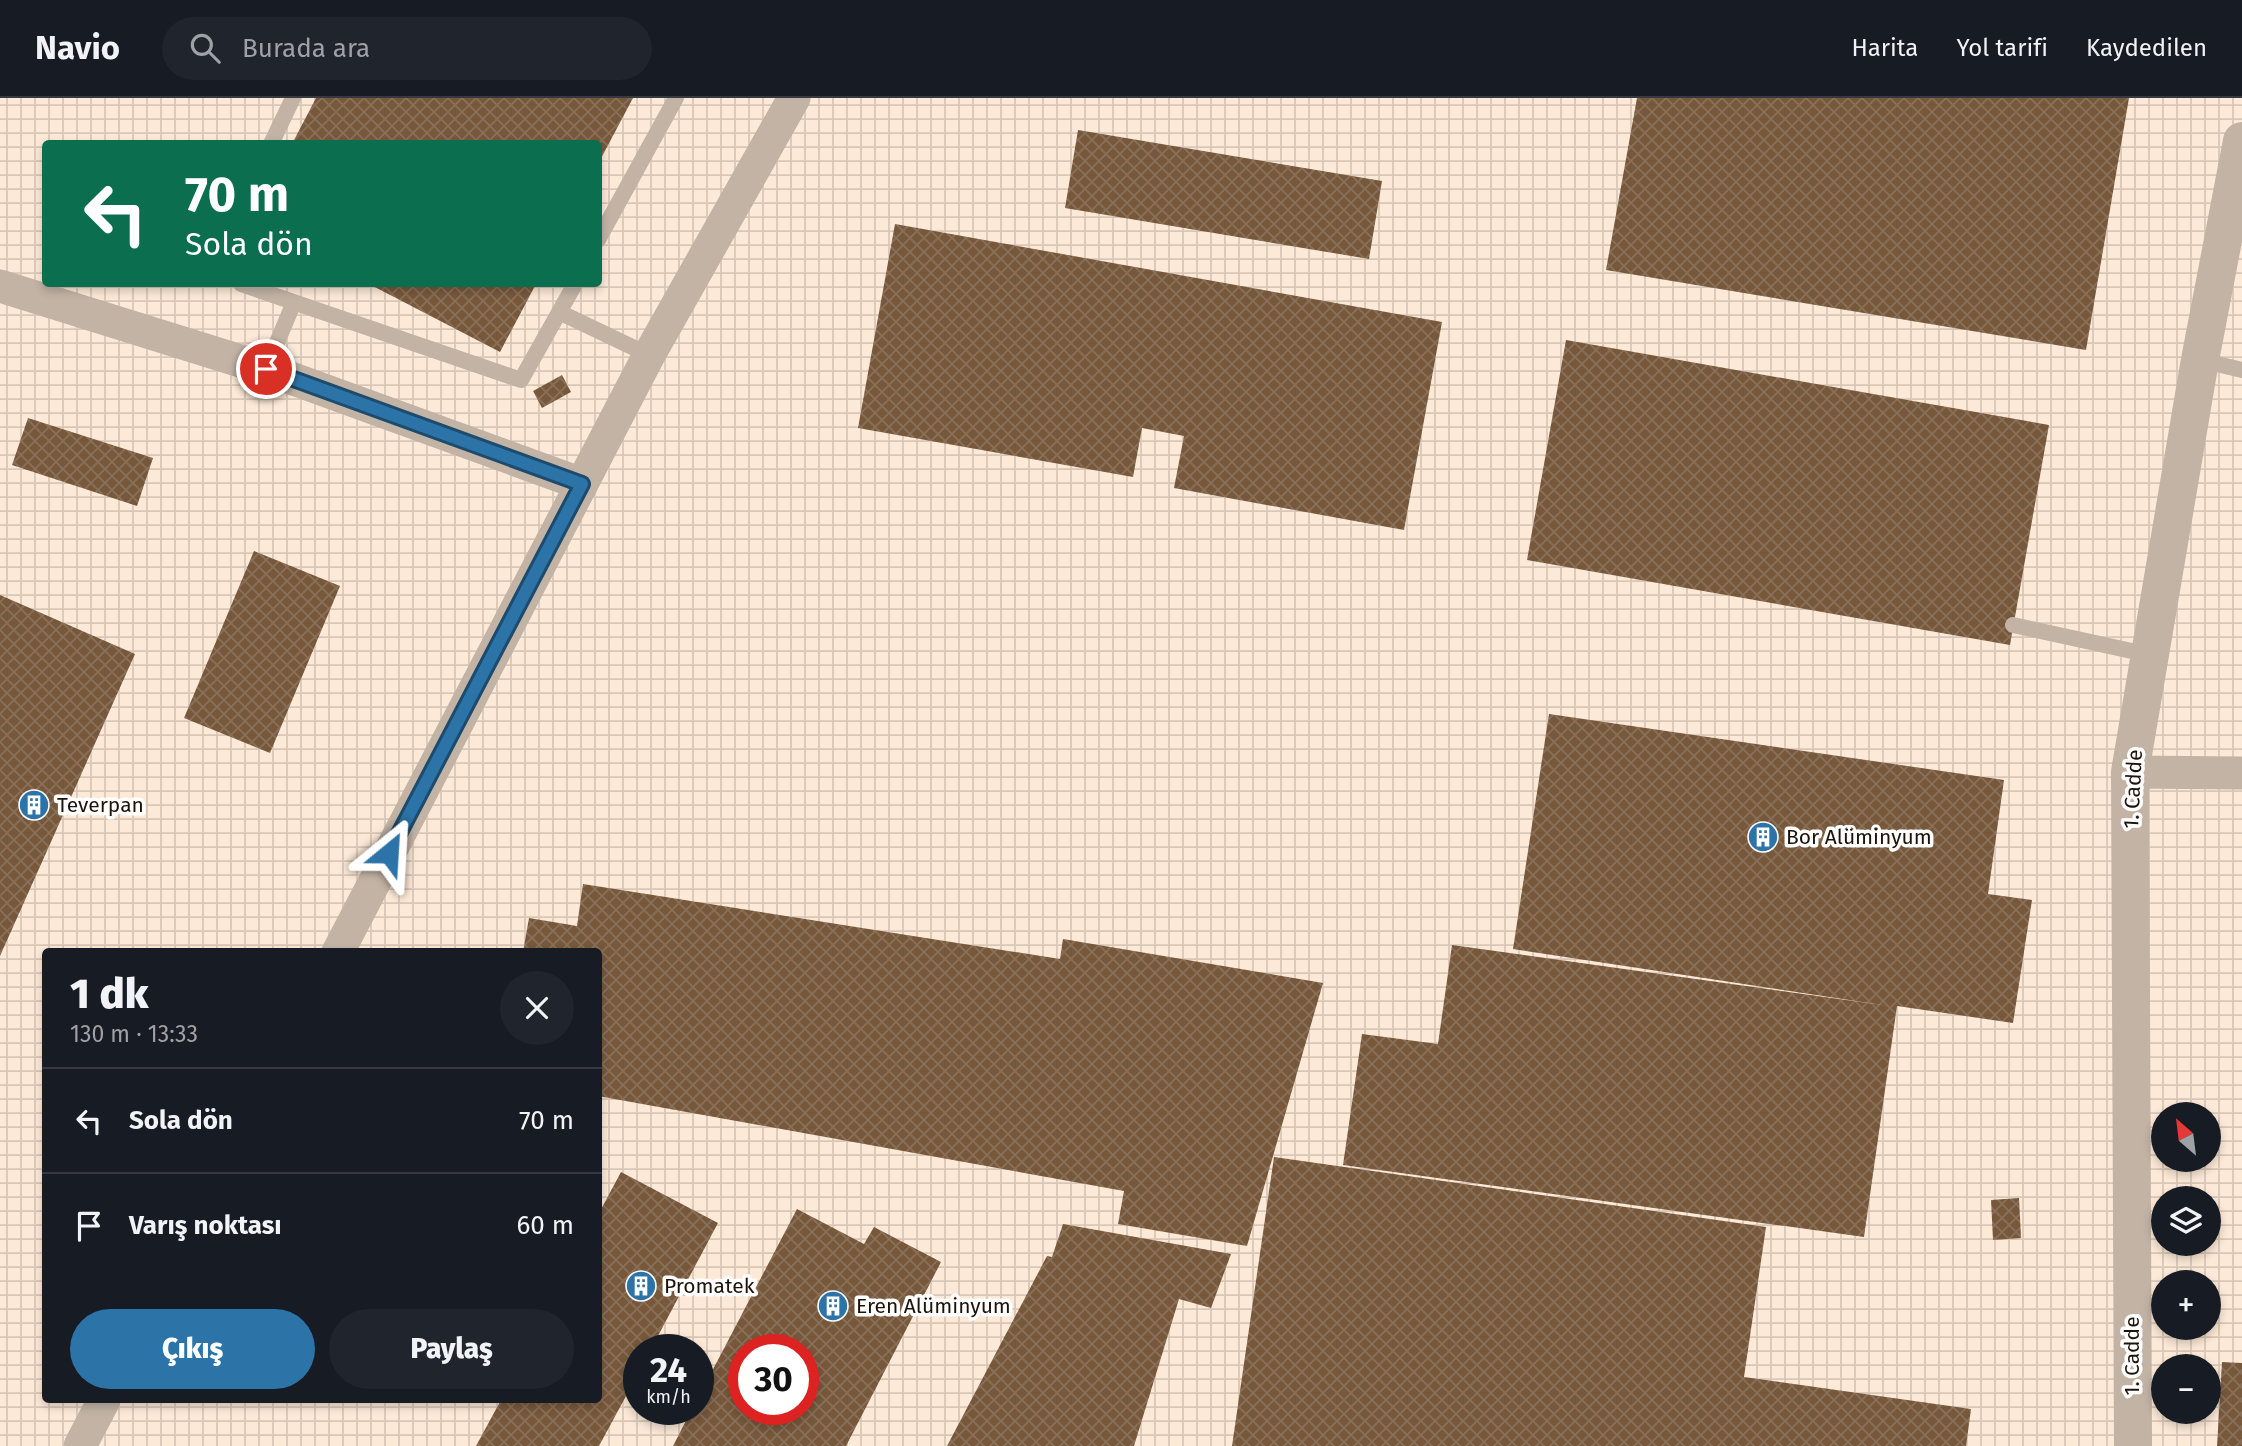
<!DOCTYPE html>
<html lang="tr">
<head>
<meta charset="utf-8">
<style>
	:root { --surface:#171b24; --page:#20242c; --text:#f1f3f6; --muted:#9ea1a6; --line:#363941; --accent:#2c74a8 }
	body { margin:0; font-family:"Fira Sans",sans-serif; background:var(--page); color:var(--text); height:100vh; display:flex; flex-direction:column; font-size:26px; white-space:nowrap }
	* { box-sizing:border-box; margin:0 }
	p { font-size:23px; color:var(--muted) }
	.icon { flex:none; width:38px; height:38px; fill:none; stroke:currentColor; stroke-width:2; stroke-linecap:round; stroke-linejoin:round }
	.map { position:relative; flex:1; overflow:hidden }
	.drawer { position:absolute; left:42px; top:850px; width:560px; height:455px; display:flex; flex-direction:column; background:var(--surface); border-radius:7px; box-shadow:0 4px 10px #0003 }
	.drawer>* { flex:none }
	.hud { position:absolute; left:42px; top:42px; width:560px; height:147px; border-radius:7px; box-shadow:0 4px 10px #0003; background:#0b6e4f; color:#fff; overflow:hidden }
	.needle { width:46px; rotate:332deg }
	.buttons { position:absolute; left:2151px; top:1004px; display:grid; gap:14px }
	.buttons a { display:grid; place-items:center; width:70px; height:70px; border-radius:50%; background:var(--surface); box-shadow:0 4px 10px #0003; font-size:35px }
	.speed { position:absolute; left:623px; top:1236px; display:flex; gap:14px; font-size:35px; font-weight:700; text-align:center }
	.speed>* { display:grid; place-content:center; width:91px; height:91px; border-radius:50%; background:var(--surface); box-shadow:0 4px 10px #0003; line-height:1 }
	.speed small { font-size:18px; font-weight:400 }
	.speed .limit { border:10px solid #d22; background:#fff; color:#111 }
	.pin { position:absolute; display:grid; place-items:center; width:60px; height:60px; color:#fff; margin:-30px; border:4px solid #fff; border-radius:50%; box-shadow:0 2px 7px #0007 }
	.me { position:absolute; width:77px; margin:-38px; rotate:27deg; stroke-linejoin:round; filter:drop-shadow(0 0 5px #0008) }
	.turn { display:flex; align-items:center; gap:24px; height:147px; padding:0 28px; font-size:32px }
	.turn .icon { width:91px; height:91px; stroke-width:2.5 }
	.turn b { display:block; font-size:49px; line-height:60px }
	.round { display:grid; place-items:center; flex:none; width:74px; height:74px; border-radius:37px; background:var(--page) }
	.summary { display:flex; align-items:center; justify-content:space-between; height:119px; padding:0 28px }
	h1 { font-size:42px; font-weight:800; line-height:52px }
	.button { display:flex; gap:14px; margin-top:auto; padding:14px 28px }
	.button a { flex:1; height:80px; border-radius:42px; background:var(--accent); color:#fff; font-size:28px; font-weight:800; line-height:80px; text-align:center }
	.button a+a { background:var(--page); color:var(--text) }
	ul { padding:0; list-style:none }
	li { display:flex; align-items:center; gap:21px; height:105px; padding:0 28px; border-top:2px solid var(--line) }
	li div { flex:1 }
	li b { display:block; font-size:26px }
	li em { font-style:normal }
	header { display:flex; align-items:center; gap:42px; box-sizing:border-box; height:98px; padding:0 35px; background:var(--surface); border-bottom:2px solid var(--line) }
	header strong { font-size:33px }
	nav { display:flex; gap:38px; margin-inline-start:auto; font-size:24px }
	.search { width:490px; height:63px; background:var(--page); display:flex; align-items:center; gap:18px; box-sizing:border-box; padding:0 24px; border-radius:38px; color:var(--muted); font-size:26px }
	.map>svg:first-child { display:block }
	.industrial { fill:url(#industrial-grid); fill-rule:evenodd }
	.building { fill:url(#building-cross-hatch); fill-rule:evenodd }
	.lines { fill:none; stroke-linecap:round; stroke-linejoin:round }
	.service { stroke:#c2b3a5; stroke-width:16 }
	.minor { stroke:#c2b3a5; stroke-width:33 }
	.tertiary { stroke:#c2b3a5; stroke-width:38 }
	.route-casing { stroke:#1d4b6d; stroke-width:18 }
	.route { stroke:#2c74a8; stroke-width:12 }
	.labels { text-anchor:middle; dominant-baseline:central; stroke-width:7; stroke-linejoin:round; paint-order:stroke }
	.street-label { font-size:21px; fill:#1c130a; stroke:#fff }
	.poi-label { font-size:21px; fill:#1c130a; stroke:#fff; text-anchor:start }
</style>
</head>
<body>
<header>
<strong>Navio</strong>
<div class="search"><svg class="icon" aria-label="search" viewBox="0 0 24 24"><circle cx="10" cy="10" r="6"/><path d="M15 15l6 6"/></svg>Burada ara</div>
<nav><a>Harita</a><a>Yol tarifi</a><a>Kaydedilen</a></nav>
</header>
<div class="map">
<svg width="2242" height="1348" viewBox="0 0 2242 1348">
	<defs>
		<pattern id="industrial-grid" width="8" height="8" patternUnits="userSpaceOnUse" patternTransform="scale(1.75)"><rect width="8" height="8" fill="#fde9d7"/><path d="M0 4h8M4 0v8" fill="none" stroke="#d8c7b7"/></pattern>
		<pattern id="building-cross-hatch" width="8" height="8" patternUnits="userSpaceOnUse" patternTransform="scale(1.75)"><rect width="8" height="8" fill="#78583b"/><path d="M0 0l8 8M0 8l8-8" fill="none" stroke="#89705a"/></pattern>
	</defs>
	<rect width="100%" height="100%" fill="#fbf5f0"/>
	<path class="industrial" d="M0,0H2242V1348H0ZM46,46H598V186H46ZM46,854H598V1302H46ZM2163,1017H2208V1062H2163ZM2163,1101H2208V1146H2163ZM2163,1185H2208V1230H2163ZM639,1251H698V1311H639ZM744,1251H803V1311H744ZM2163,1269H2208V1314H2163Z"/>
	<path class="building" d="M316,0H633L598,66V46H292Z
		M1637,0H2129L2086,252L1606,172Z
		M1078,32L1382,83L1369,161L1065,110Z
		M895,126L1442,224L1404,432L1174,390L1184,338L1142,330L1133,379L858,330Z
		M369,186H536L500,254Z
		M1566,242L2049,327L2010,547L1527,462Z
		M562,277L571,294L542,310L533,293Z
		M28,320L153,360L137,408L12,367Z
		M254,453L340,488L270,655L184,620Z
		M0,497L135,556L0,858Z
		M1549,616L2004,682L1988,796L2032,802L2013,925L1897,908L1864,1139L1343,1067L1362,936L1438,946L1452,847L1889,908L1513,851Z
		M583,786L1060,861L1063,841L1323,885L1247,1148L1118,1126L1124,1093L598,998V854H523L529,820L577,828Z
		M1274,1059L1766,1129L1744,1279L1971,1311L1966,1348H1232Z
		M621,1074L718,1125L651,1251H639V1274L599,1348H476L501,1302H598V1117Z
		M2019,1100L2021,1140L1993,1142L1991,1102Z
		M797,1111L864,1146L874,1129L941,1164L846,1348H673L692,1311H698V1300ZM744,1251H803V1311H744Z
		M1063,1126L1231,1156L1211,1210L1179,1201L1134,1348H947L1047,1158L1052,1159Z
		M2222,1264L2242,1265V1348H2217Z"/>
	<g class="lines">
		<path class="service" d="M271,46L293,0
			M598,142L676,0
			M241,186L521,282L575,186
			M559,214L649,257
			M2200,262L2242,272
			M266,271L294,204
			M2013,527L2150,557"/>
		<path class="minor" d="M0,188L266,271L582,386
			M2130,674L2242,675
			M338,854L649,257L794,0
			M80,1348L104,1302"/>
		<path class="tertiary" d="M2133,1348L2130,674L2200,262L2242,43"/>
	</g>
	<g class="lines">
		<g class="route-casing">
			<path id="route" d="M266,271L582,386L389,755"/>
		</g>
		<use href="#route" class="route"/>
	</g>
	<defs>
		<g id="building-disc" transform="scale(1.575)"><circle r="9.5" fill="#2c74a8" stroke="#fff"/><path d="M-4-6H4V6H1V3H-1V6H-4ZM-2.5-4.3h1.7v1.8h-1.7ZM.8-4.3h1.7v1.8H.8ZM-2.5-1h1.7V.8h-1.7ZM.8-1h1.7V.8H.8Z" fill="#fff"/></g>
	</defs>
	<g fill-rule="evenodd">
		<use href="#building-disc" x="34" y="707"/>
		<use href="#building-disc" x="1763" y="739"/>
		<use href="#building-disc" x="641" y="1188"/>
		<use href="#building-disc" x="833" y="1208"/>
	</g>
	<g class="labels">
		<g class="street-label">
			<text transform="translate(2133 691) rotate(-87)">1. Cadde</text>
			<text transform="translate(2132 1258) rotate(-90)">1. Cadde</text>
		</g>
		<g class="poi-label">
			<text x="57" y="707">Teverpan</text>
			<text x="1786" y="739">Bor Alüminyum</text>
			<text x="664" y="1188">Promatek</text>
			<text x="856" y="1208">Eren Alüminyum</text>
		</g>
	</g>
</svg>
<div class="buttons">
<a><svg class="needle" viewBox="-14 -14 28 28"><path d="M0-13l5 13h-10z" fill="#e53935"/><path d="M0 13l5-13h-10z" fill="#9ea1a6"/></svg></a>
<a><svg class="icon" aria-label="layers" viewBox="0 0 24 24"><path d="M12 4l9 5-9 5-9-5zM3 14l9 5 9-5"/></svg></a>
<a>+</a>
<a>−</a>
</div>
<div class="speed"><div>24<small>km/h</small></div><div class="limit">30</div></div>
<div class="pin" style="left:266px;top:271px;background:#d93025"><svg class="icon" aria-label="arrive" viewBox="0 0 24 24"><path d="M6 21V4h12l-3 4 3 4H6"/></svg></div>
<svg class="me" style="left:389px;top:755px" viewBox="-20 -20 40 40"><path d="M0-17L14 15 0 8-14 15z" fill="#2c74a8" stroke="#fff" stroke-width="4"/></svg>
<div class="hud">
<div class="turn"><svg class="icon" aria-label="left" viewBox="0 0 24 24"><path d="M17 20v-9H6M10 6l-5 5 5 5"/></svg><div><b>70 m</b>Sola dön</div></div>
</div>
<section class="drawer">
<div class="summary"><div><h1>1 dk</h1><p>130 m · 13:33</p></div><a class="round"><svg class="icon" aria-label="close" viewBox="0 0 24 24"><path d="M6 6l12 12M18 6L6 18"/></svg></a></div>
<ul>
<li><svg class="icon" aria-label="left" viewBox="0 0 24 24"><path d="M17 20v-9H6M10 6l-5 5 5 5"/></svg><div><b>Sola dön</b></div><em>70 m</em></li>
<li><svg class="icon" aria-label="arrive" viewBox="0 0 24 24"><path d="M6 21V4h12l-3 4 3 4H6"/></svg><div><b>Varış noktası</b></div><em>60 m</em></li>
</ul>
<div class="button"><a>Çıkış</a><a>Paylaş</a></div>
</section>
</div>
</body>
</html>
